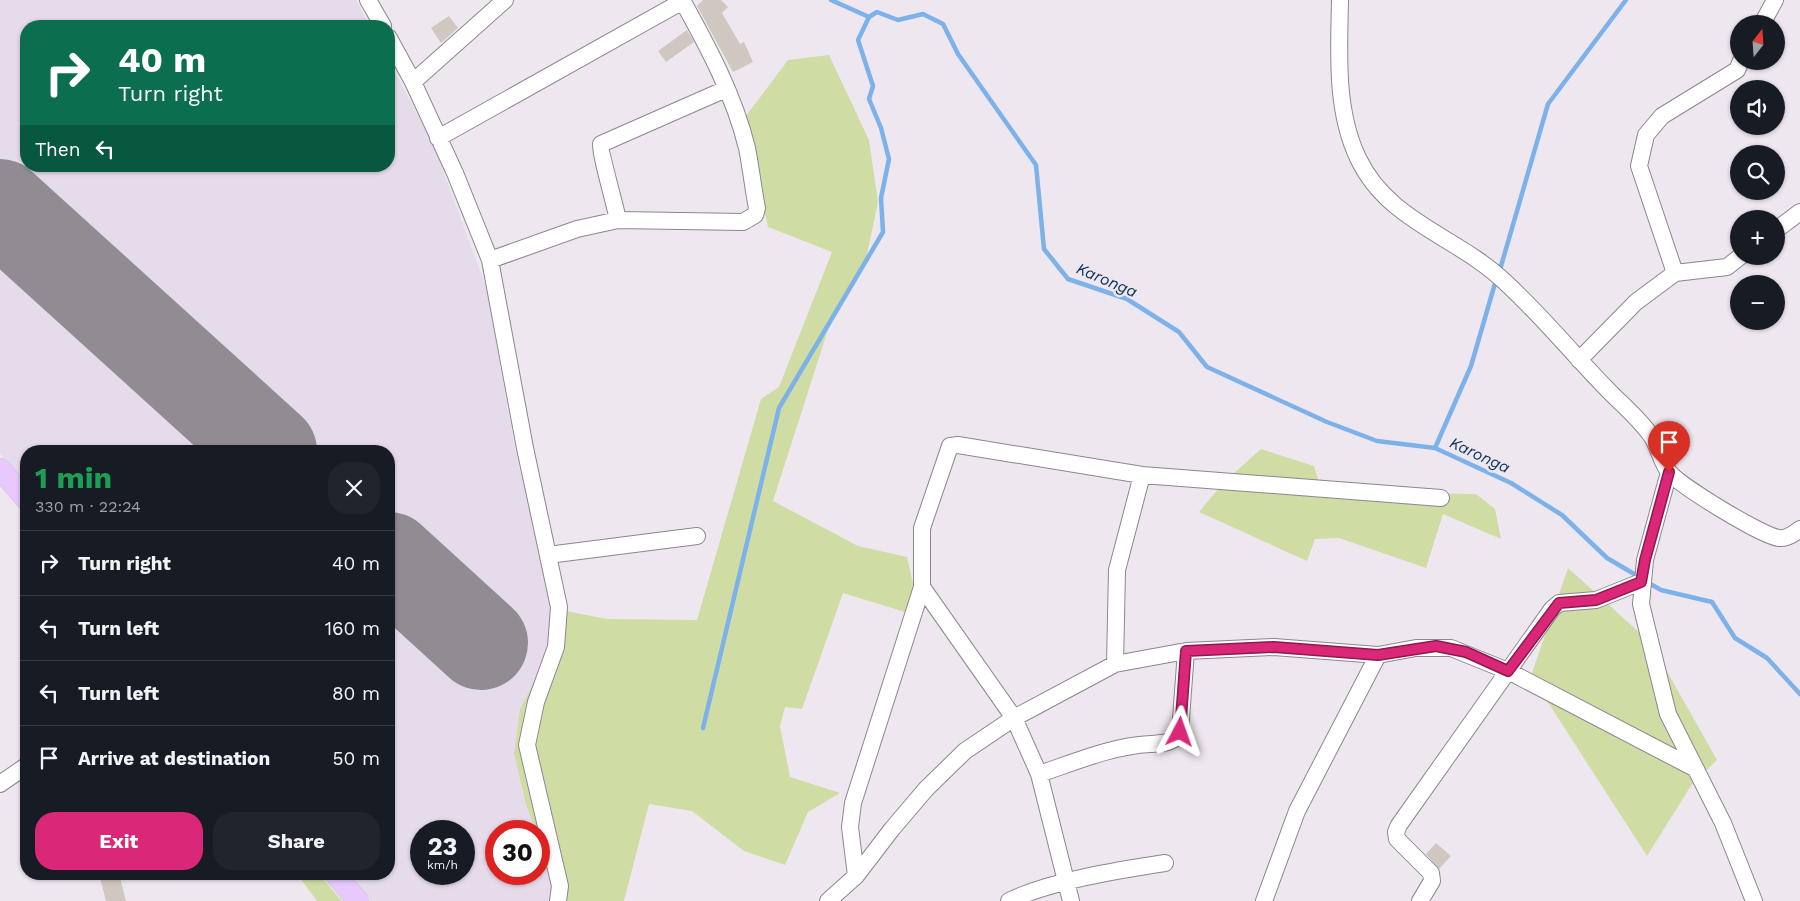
<!DOCTYPE html>
<html lang="en">
<head>
<meta charset="utf-8">
<style>
	:root { --surface:#171b24; --page:#20242c; --text:#f1f3f6; --muted:#9ea1a6; --line:#363941; --accent:#db2777 }
	body { margin:0; font-family:"Work Sans",sans-serif; background:var(--page); color:var(--text); height:100vh; display:flex; flex-direction:column; font-size:19px; white-space:nowrap }
	* { box-sizing:border-box; margin:0 }
	p { font-size:16px; color:var(--muted) }
	.icon { flex:none; width:28px; height:28px; fill:none; stroke:currentColor; stroke-width:2; stroke-linecap:round; stroke-linejoin:round }
	.map { position:relative; flex:1; overflow:hidden }
	.panel { position:absolute; left:20px; top:445px; width:375px; height:435px; display:flex; flex-direction:column; background:var(--surface); border-radius:20px; box-shadow:0 1px 4px #0004 }
	.panel>* { flex:none }
	.banner { position:absolute; left:20px; top:20px; width:375px; height:152px; border-radius:20px; box-shadow:0 1px 4px #0004; background:#0b6e4f; color:#fff; overflow:hidden }
	.needle { width:32px; rotate:17deg }
	.controls { position:absolute; left:1730px; top:15px; display:grid; gap:10px }
	.controls a { display:grid; place-items:center; width:55px; height:55px; border-radius:50%; background:var(--surface); box-shadow:0 1px 4px #0004; font-size:25px }
	.speed { position:absolute; left:410px; top:820px; display:flex; gap:10px; font-size:25px; font-weight:700; text-align:center }
	.speed>* { display:grid; place-content:center; width:65px; height:65px; border-radius:50%; background:var(--surface); box-shadow:0 1px 4px #0004; line-height:1 }
	.speed small { font-size:12px; font-weight:400 }
	.speed .limit { border:8px solid #d22; background:#fff; color:#111 }
	.pin { position:absolute; display:grid; place-items:center; width:42px; height:42px; color:#fff; margin:-51px -21px; border-radius:50% 50% 50% 0; rotate:-45deg; box-shadow:0 0 5px #0007 }
	.pin .icon { rotate:45deg }
	.me { position:absolute; width:55px; margin:-28px; rotate:4deg; stroke-linejoin:round; filter:drop-shadow(0 0 4px #0008) }
	.turn { display:flex; align-items:center; gap:18px; height:105px; padding:0 15px; font-size:22px }
	.turn .icon { width:65px; height:65px; stroke-width:2.5 }
	.turn b { display:block; font-size:35px; line-height:42px }
	.then { display:flex; align-items:center; height:48px; padding:0 15px; background:#0003; gap:10px; font-size:19px }
	.round { display:grid; place-items:center; flex:none; width:52px; height:52px; border-radius:20px; background:var(--page) }
	.summary { display:flex; align-items:center; justify-content:space-between; height:85px; padding:0 15px }
	h1 { font-size:30px; font-weight:700; line-height:38px; color:#1e9e55 }
	.primary-button { display:flex; gap:10px; margin-top:auto; padding:10px 15px }
	.primary-button a { flex:1; height:58px; border-radius:20px; background:var(--accent); color:#fff; font-size:20px; font-weight:700; line-height:58px; text-align:center }
	.primary-button a+a { background:var(--page); color:var(--text) }
	ul { padding:0; list-style:none }
	li { display:flex; align-items:center; gap:15px; height:65px; padding:0 15px; border-top:1px solid var(--line) }
	li div { flex:1 }
	li b { display:block; font-size:19px }
	li em { font-style:normal }
	.map>svg:first-child { display:block }
	.built { fill:#e6dbea; fill-rule:evenodd }
	.green { fill:#cfdda4 }
	.lines { fill:none; stroke-linecap:round; stroke-linejoin:round }
	.stream { stroke:#7cb2e9; stroke-width:4.5 }
	.runway { stroke:#918c92; stroke-width:94 }
	.building { fill:#d0c8c0 }
	.minor-casing { stroke:#8c868e; stroke-width:18 }
	.major-casing { stroke:#c9c8c9; stroke-width:22 }
	.minor { stroke:#fff; stroke-width:16 }
	.major { stroke:#e8c9fe; stroke-width:21 }
	.route-casing { stroke:#8e194d; stroke-width:12 }
	.route { stroke:#db2777; stroke-width:9 }
	.labels { text-anchor:middle; dominant-baseline:central; stroke-width:5; stroke-linejoin:round; paint-order:stroke }
	.water-label { font-size:16px; font-style:italic; fill:#073053; stroke:#eee7f0 }
</style>
</head>
<body>
<div class="map">
<svg width="1800" height="901" viewBox="0 0 1800 901">
	<rect width="100%" height="100%" fill="#eee7f0"/>
	<path class="built" d="M0,0H356L370,26H26V166H389V61L434,146L487,290L515,449L553,605L554,631L546,659L520,709L514,754L526,805L536,831H496V874H539V840L556,887L554,901H370L347,874H389V451H26V485L0,453ZM421,831H464V874H421Z"/>
	<path class="green" d="M829,55L869,140L878,202L865,264L833,314L773,501L858,546L907,557L914,588L905,612L843,593L802,709L785,707L780,726L790,777L840,793L808,812L785,865L744,851L692,811L649,804L624,901H554C558,874 539,857 539,831H536L526,805L514,754L520,709L546,659L566,611L607,619L697,620L761,399L779,387L832,252L768,227L743,120L788,60Z
		M1261,449L1314,466L1322,492L1476,494L1495,509L1501,539L1443,514L1426,568L1339,538L1315,539L1307,561L1199,512L1223,483Z
		M1568,568L1651,643L1717,760L1692,784L1647,856L1531,676Z
		M297,874H319L342,901H317Z"/>
	<g class="lines">
		<path class="stream" d="M831,0L869,17L877,12L898,20L923,14L943,24L958,54L1036,165L1044,249L1068,279L1127,299L1179,332L1207,367L1327,422L1377,441L1435,448L1511,483L1562,515L1607,558L1641,578
			M1499,273L1548,104L1626,0
			M1435,448L1471,366L1496,280
			M1647,582L1661,590L1712,602L1735,638L1767,658L1800,694
			M703,728L779,408L883,232L881,198L889,159L881,128L869,99L873,86L858,40L869,17"/>
		<path class="runway" d="M0,206L270,451
			M389,559L481,643"/>
	</g>
	<path class="building" d="M703,0H721L728,7L722,13L740,44L744,42L753,62L733,72L697,6Z
		M449,16L458,28L441,43L431,28Z
		M687,30L694,42L666,62L658,51Z
		M1436,843L1451,856L1439,869L1426,854Z
		M99,874H119L126,901H106Z"/>
	<g class="lines">
		<g class="minor-casing">
			<path id="minor" d="M368,0L383,26
				M1340,0C1339,52 1335,110 1358,158C1388,222 1457,236 1505,282C1541,315 1572,353 1605,387C1621,404 1639,418 1652,437C1659,448 1661,462 1669,472C1680,486 1762,536 1779,538C1786,539 1795,533 1800,529
				M1762,24L1775,0
				M389,38L413,82L455,173L490,260L525,448L559,607L556,647L536,702L527,745L560,886L558,901
				M413,82L505,0
				M438,138L683,1
				M618,220C616,209 599,149 601,144L726,89
				M1776,230L1800,212
				M490,260L577,229L618,220L743,222L755,215L757,208C753,188 751,168 747,148C734,95 708,47 682,0
				M1675,273L1639,166L1646,135L1662,116L1737,70L1741,61
				M1579,360L1636,302L1675,273L1727,267L1741,256
				M1669,472L1645,560L1641,604L1668,714L1723,823L1754,901
				M548,555L697,536
				M922,587L1014,718L1039,774L1071,901
				M1115,664L1117,570L1142,475
				M1039,774C1075,762 1112,746 1150,744C1163,743 1173,744 1180,732L1186,651
				M0,784L26,766
				M856,876L850,827L853,803L922,587V528L950,446L958,445L1142,475L1441,498
				M828,901L856,876L892,829L926,789L965,751L1014,718L1115,664L1186,651L1274,647L1378,655L1416,648H1451L1508,671L1696,769
				M1009,901C1050,881 1119,870 1165,863
				M1264,901L1297,811L1378,655
				M1420,901L1432,881L1431,873L1397,839L1396,832L1399,825L1552,609L1559,603L1596,600L1641,582"/>
		</g>
		<g class="major-casing">
			<path id="major" d="M0,469L26,499
				M335,874L358,901"/>
		</g>
		<use href="#minor" class="minor"/>
		<use href="#major" class="major"/>
	</g>
	<g class="lines">
		<g class="route-casing">
			<path id="route" d="M1180,732L1186,651L1274,647L1378,655L1436,646L1466,652L1508,671L1559,603L1596,600L1641,582L1645,560L1669,472"/>
		</g>
		<use href="#route" class="route"/>
	</g>
	<g class="labels">
		<g class="water-label">
			<text transform="translate(1107 280) rotate(23)">Karonga</text>
			<text transform="translate(1480 455) rotate(25)">Karonga</text>
		</g>
	</g>
</svg>
<div class="controls">
<a><svg class="needle" viewBox="-14 -14 28 28"><path d="M0-13l5 13h-10z" fill="#e53935"/><path d="M0 13l5-13h-10z" fill="#9ea1a6"/></svg></a>
<a><svg class="icon" aria-label="sound" viewBox="0 0 24 24"><path d="M4 9h4l5-4v14l-5-4H4zM17 9q2 3 0 6"/></svg></a>
<a><svg class="icon" aria-label="search" viewBox="0 0 24 24"><circle cx="10" cy="10" r="6"/><path d="M15 15l6 6"/></svg></a>
<a>+</a>
<a>−</a>
</div>
<div class="speed"><div>23<small>km/h</small></div><div class="limit">30</div></div>
<div class="pin" style="left:1669px;top:472px;background:#d93025"><svg class="icon" aria-label="arrive" viewBox="0 0 24 24"><path d="M6 21V4h12l-3 4 3 4H6"/></svg></div>
<svg class="me" style="left:1180px;top:732px" viewBox="-20 -20 40 40"><path d="M0-17L14 15 0 8-14 15z" fill="#db2777" stroke="#fff" stroke-width="4"/></svg>
<div class="banner">
<div class="turn"><svg class="icon" aria-label="right" viewBox="0 0 24 24"><path d="M7 20v-9h11M14 6l5 5-5 5"/></svg><div><b>40 m</b>Turn right</div></div>
<div class="then">Then<svg class="icon" aria-label="left" viewBox="0 0 24 24"><path d="M17 20v-9H6M10 6l-5 5 5 5"/></svg></div>
</div>
<section class="panel">
<div class="summary"><div><h1>1 min</h1><p>330 m · 22:24</p></div><a class="round"><svg class="icon" aria-label="close" viewBox="0 0 24 24"><path d="M6 6l12 12M18 6L6 18"/></svg></a></div>
<ul>
<li><svg class="icon" aria-label="right" viewBox="0 0 24 24"><path d="M7 20v-9h11M14 6l5 5-5 5"/></svg><div><b>Turn right</b></div><em>40 m</em></li>
<li><svg class="icon" aria-label="left" viewBox="0 0 24 24"><path d="M17 20v-9H6M10 6l-5 5 5 5"/></svg><div><b>Turn left</b></div><em>160 m</em></li>
<li><svg class="icon" aria-label="left" viewBox="0 0 24 24"><path d="M17 20v-9H6M10 6l-5 5 5 5"/></svg><div><b>Turn left</b></div><em>80 m</em></li>
<li><svg class="icon" aria-label="arrive" viewBox="0 0 24 24"><path d="M6 21V4h12l-3 4 3 4H6"/></svg><div><b>Arrive at destination</b></div><em>50 m</em></li>
</ul>
<div class="primary-button"><a>Exit</a><a>Share</a></div>
</section>
</div>
</body>
</html>
